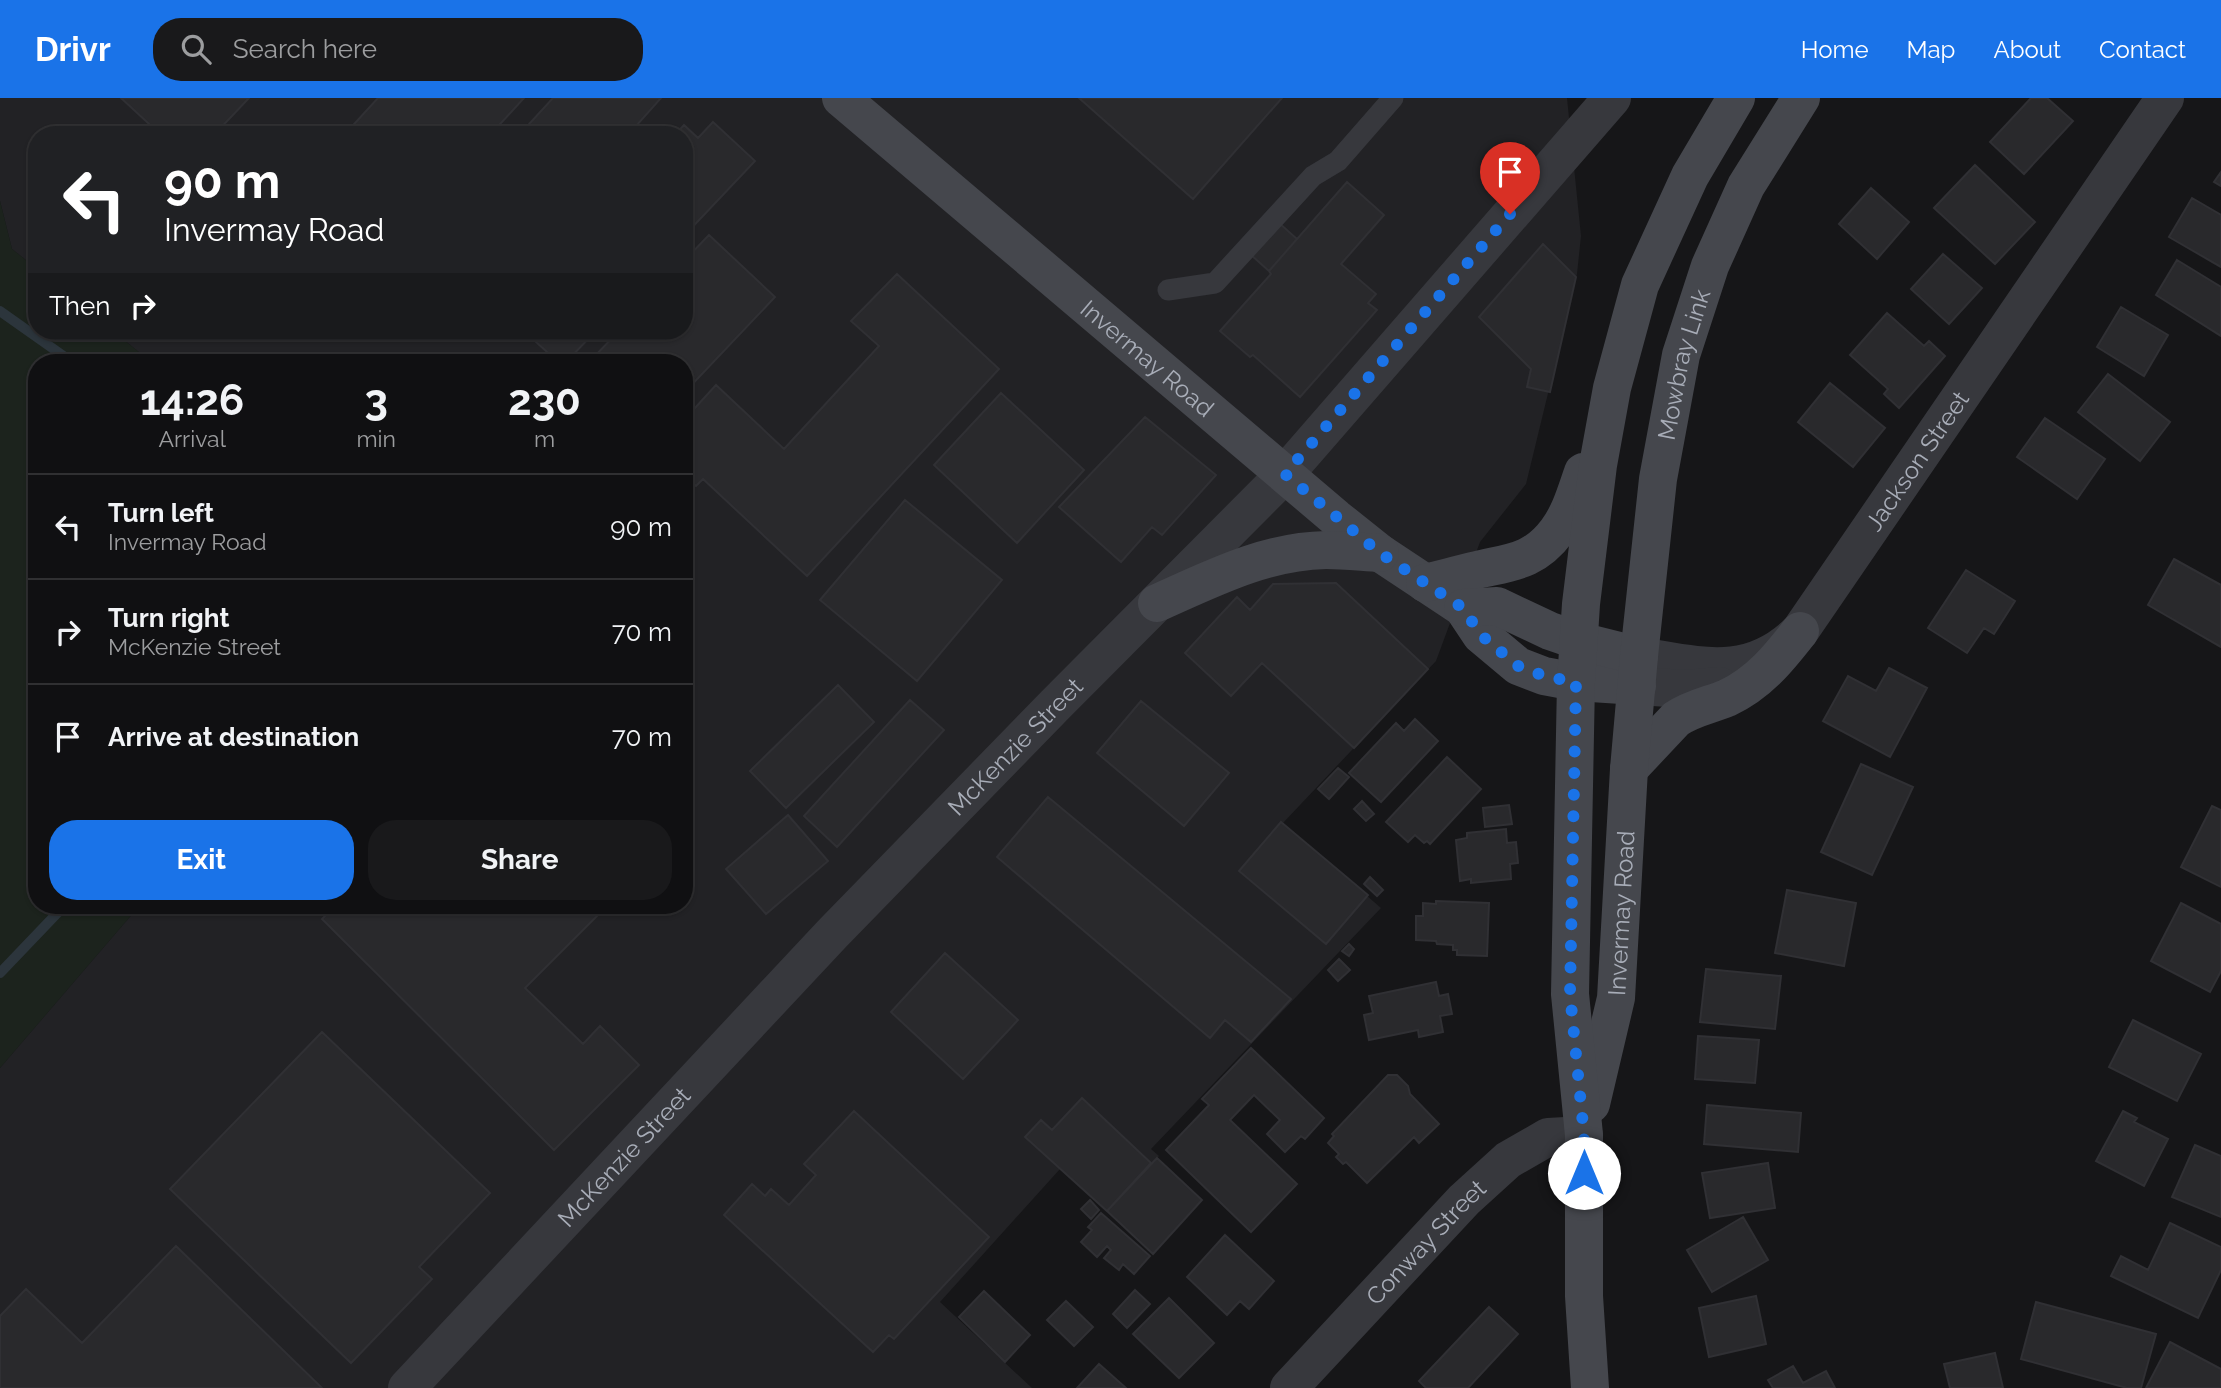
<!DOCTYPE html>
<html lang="en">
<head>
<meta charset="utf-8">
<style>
	:root { --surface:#101012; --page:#19191b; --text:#f1f3f6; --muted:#9c9d9f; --line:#303032; --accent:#1a73e8 }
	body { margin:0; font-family:Raleway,sans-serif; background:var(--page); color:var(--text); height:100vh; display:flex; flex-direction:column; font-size:26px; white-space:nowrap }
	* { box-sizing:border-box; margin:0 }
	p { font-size:23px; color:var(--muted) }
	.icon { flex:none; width:38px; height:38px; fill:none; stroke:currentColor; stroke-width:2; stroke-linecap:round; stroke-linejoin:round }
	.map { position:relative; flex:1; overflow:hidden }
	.drawer { position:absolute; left:28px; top:256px; width:665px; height:560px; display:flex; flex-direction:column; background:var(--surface); border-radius:28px; box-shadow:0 2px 5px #0004,0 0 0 2px var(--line) }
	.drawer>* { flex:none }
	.top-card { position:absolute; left:28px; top:28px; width:665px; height:214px; border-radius:28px; box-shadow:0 2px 5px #0004,0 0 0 2px var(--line); background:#202124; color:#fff; overflow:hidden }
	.pin { position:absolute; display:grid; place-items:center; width:60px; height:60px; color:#fff; margin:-72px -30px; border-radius:50% 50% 50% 0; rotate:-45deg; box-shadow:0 0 7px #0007 }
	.pin .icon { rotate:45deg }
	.me { position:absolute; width:77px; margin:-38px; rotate:0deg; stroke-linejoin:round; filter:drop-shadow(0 0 5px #0008) }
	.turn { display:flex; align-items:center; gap:24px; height:147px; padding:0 21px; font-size:32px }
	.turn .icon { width:91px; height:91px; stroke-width:2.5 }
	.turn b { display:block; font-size:49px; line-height:60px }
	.then { display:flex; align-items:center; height:66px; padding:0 21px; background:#0003; gap:14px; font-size:26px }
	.eta { display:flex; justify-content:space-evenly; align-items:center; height:119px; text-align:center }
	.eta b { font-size:42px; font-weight:700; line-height:49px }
	.primary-button { display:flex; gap:14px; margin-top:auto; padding:14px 21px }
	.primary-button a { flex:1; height:80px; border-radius:28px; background:var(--accent); color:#fff; font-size:28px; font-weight:700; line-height:80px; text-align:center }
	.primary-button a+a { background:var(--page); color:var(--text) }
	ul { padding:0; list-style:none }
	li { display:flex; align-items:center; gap:21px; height:105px; padding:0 21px; border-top:2px solid var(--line) }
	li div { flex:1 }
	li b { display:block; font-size:26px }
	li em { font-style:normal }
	header { display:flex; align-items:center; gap:42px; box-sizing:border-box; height:98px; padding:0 35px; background:var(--accent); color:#fff }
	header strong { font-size:33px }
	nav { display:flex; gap:38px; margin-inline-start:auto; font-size:24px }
	.search { width:490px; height:63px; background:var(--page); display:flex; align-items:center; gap:18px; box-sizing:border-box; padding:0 24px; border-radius:28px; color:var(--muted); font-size:26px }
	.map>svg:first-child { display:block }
	.built { fill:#222225 }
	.green { fill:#1c231d }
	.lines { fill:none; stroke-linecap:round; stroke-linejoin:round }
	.stream { stroke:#2c353c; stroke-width:10 }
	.building { fill:#29292c; stroke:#303034; stroke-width:2 }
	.lane { stroke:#37383d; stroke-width:21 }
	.street { stroke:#37383d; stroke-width:38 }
	.secondary { stroke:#45474d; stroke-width:38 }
	.route { stroke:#1a73e8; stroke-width:12; stroke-dasharray:0 21.6 }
	.labels { text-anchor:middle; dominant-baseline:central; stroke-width:7; stroke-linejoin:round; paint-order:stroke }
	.street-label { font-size:24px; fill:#a8adb8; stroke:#111113 }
</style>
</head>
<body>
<header>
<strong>Drivr</strong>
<div class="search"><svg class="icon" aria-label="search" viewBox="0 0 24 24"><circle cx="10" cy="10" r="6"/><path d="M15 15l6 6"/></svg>Search here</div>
<nav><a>Home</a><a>Map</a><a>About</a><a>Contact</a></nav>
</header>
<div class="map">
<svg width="2221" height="1290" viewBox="0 0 2221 1290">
	<rect width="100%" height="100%" fill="#161618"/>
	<path class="built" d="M0,0H1567L1581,138L1577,176L1526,386L1480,444L1436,563L1283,725L1381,810L1151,1051L1159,1058L1107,1113L1060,1071L940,1204L1032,1290H0V970L140,807H684V264H151L113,233H684V37H37V171L12,151L0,103Z"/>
	<path class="green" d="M0,103L12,151L37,171V233H113L151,264H37V807H140L0,970Z"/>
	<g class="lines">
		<path class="stream" d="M0,213L72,264
			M0,875L65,807"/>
	</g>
	<path class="building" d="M121,0H249L214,37H161Z
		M378,0H524L490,37H344Z
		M553,0H661L628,37H519Z
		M1079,0H1282L1193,101Z
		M2031,0H2047L2073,23L2024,76L1990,44Z
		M713,24L755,63L684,138V37H675L684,27L698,40Z
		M1975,67L2035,124L1995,166L1934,110Z
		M2221,74V88L2214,84Z
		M1347,84L1384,117L1341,166L1376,196L1368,205L1377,212L1300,299L1253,257L1250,259L1220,233L1271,176L1269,173Z
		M1871,90L1909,124L1877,161L1839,126Z
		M2192,100L2221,117V169L2169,139Z
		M1269,116L1297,141L1269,173L1241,148Z
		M709,137L775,199L684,295V264H589L619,233H684V163Z
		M1543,146L1576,179L1550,294L1527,289L1531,271L1479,219Z
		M1943,156L1982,190L1949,226L1911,191Z
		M2177,162L2221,189V238L2156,197Z
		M897,176L999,271L807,478L703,381L696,388L684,378V322L716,287L784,351L879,248L851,223Z
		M2121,209L2168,237L2144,278L2097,249Z
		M1887,215L1924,248L1929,243L1945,258L1899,310L1884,296L1888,291L1850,257Z
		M524,233H596L566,264H558Z
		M2108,276L2170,324L2140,363L2078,314Z
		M1830,285L1885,330L1853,369L1798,324Z
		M1001,295L1084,372L1017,445L934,367Z
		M1145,319L1216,377L1162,437L1152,429L1121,464L1059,409Z
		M2045,320L2105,361L2077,401L2017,359Z
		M905,402L1002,482L917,583L820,502Z
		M2174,461L2221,487V549L2148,507Z
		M1966,472L2015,503L1994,536L1984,530L1967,555L1928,530Z
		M1336,485L1428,571L1354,650L1262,565L1231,598L1185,555L1237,499L1250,512L1273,486Z
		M1889,570L1927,590L1890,659L1823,623L1848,578L1876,593Z
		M838,587L874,624L786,710L750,673Z
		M910,602L944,632L837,749L804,718Z
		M1141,603L1229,675L1184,728L1097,655Z
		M1415,621L1438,643L1381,704L1349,675L1396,625L1404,633Z
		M1447,659L1481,691L1430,746L1427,743L1424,745L1415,737L1408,744L1386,724Z
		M1861,666L1913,689L1872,777L1821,754Z
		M1338,670L1349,679L1329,701L1318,691Z
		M1048,699L1291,901L1251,944L1225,922L1210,940L997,759Z
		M1362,703L1374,716L1366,723L1354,711Z
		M1509,707L1512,726L1485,729L1483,710Z
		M2212,708L2221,712V789L2181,769Z
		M788,717L828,763L766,816L726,771Z
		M1281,724L1368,797L1326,846L1239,773Z
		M1506,731L1507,745L1516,744L1518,765L1510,766L1511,781L1471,785V781L1460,783L1456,742L1467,740V735Z
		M1370,779L1383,792L1377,798L1364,786Z
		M1787,792L1856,805L1844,868L1775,855Z
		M1436,803L1489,805L1487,858L1457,857V852H1453V847L1437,846L1436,843L1416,842V818H1423V805L1436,806Z
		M2181,805L2221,826V873L2210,894L2151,863Z
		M336,807H604L606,809L525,890L583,946L600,928L639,967L554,1052L322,821Z
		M1349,846L1354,851L1349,858L1342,853Z
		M945,855L1018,922L963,981L891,914Z
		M1339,861L1350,872L1338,883L1328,872Z
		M1706,871L1781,878L1775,931L1700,924Z
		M1436,884L1439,898L1448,896L1452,916L1440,918L1443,934L1419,939L1418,932L1369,942L1364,917L1373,915L1369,898Z
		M2133,922L2201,956L2177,1003L2109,969Z
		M322,934L490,1095L419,1169L432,1181L351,1265L170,1091Z
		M1698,938L1759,942L1755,985L1695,981Z
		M1251,950L1324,1020L1305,1041L1301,1038L1285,1054L1267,1036L1280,1022L1254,997L1230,1022L1297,1086L1251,1134L1166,1052L1209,1007L1202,1001Z
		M1388,977H1397L1408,988L1410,996L1439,1026L1419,1045L1414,1039L1367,1085L1346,1064L1343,1066L1336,1059L1339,1056L1328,1045L1334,1038L1332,1036Z
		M1082,1000L1151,1065L1107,1113L1025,1039L1041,1022L1052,1032Z
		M1707,1007L1801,1015L1798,1054L1704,1046Z
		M854,1013L989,1139L894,1241L889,1237L873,1254L724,1117L752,1086L765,1098L771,1091L789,1107L816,1077L804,1066Z
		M2123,1013L2137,1020L2134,1024L2168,1041L2144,1088L2096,1063Z
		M2195,1047L2221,1058V1119L2172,1099Z
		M1157,1060L1202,1102L1153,1156L1107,1113Z
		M1768,1065L1775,1110L1710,1120L1702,1075Z
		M1090,1102L1099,1112L1091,1121L1081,1111Z
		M1101,1115L1150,1158L1134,1176L1123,1166L1119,1172L1104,1160L1111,1152L1107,1148L1097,1159L1081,1144L1092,1132L1088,1129Z
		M1743,1119L1768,1162L1712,1194L1687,1152Z
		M2170,1125L2221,1149V1172L2198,1220L2111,1178L2121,1158L2148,1172Z
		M1225,1137L1274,1183L1249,1211L1240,1203L1227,1217L1187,1179Z
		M176,1148L322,1290H0V1218L26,1191L82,1245Z
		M1135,1192L1150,1206L1127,1230L1113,1216Z
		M984,1193L1030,1237L1005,1264L959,1219Z
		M1756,1198L1766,1246L1709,1259L1699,1210Z
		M1169,1200L1214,1245L1179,1280L1133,1236Z
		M1066,1203L1093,1229L1074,1248L1047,1222Z
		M2036,1204L2156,1236L2141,1290H2127L2021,1261Z
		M1489,1209L1518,1236L1468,1290H1426L1419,1283Z
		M2170,1244L2221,1271V1290H2146Z
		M1995,1255L2003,1290H1950L1944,1266Z
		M1099,1266L1126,1290H1077Z
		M1793,1268L1803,1285L1826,1273L1835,1290H1773L1768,1282Z"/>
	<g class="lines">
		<path class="lane" d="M1168,192L1215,185L1313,78L1338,63L1393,0"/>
		<g class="street">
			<path id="s1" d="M1639,558C1701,568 1750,583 1800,533L2165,0"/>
			<path d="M1637,588L1685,591L1720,588"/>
			<path id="s2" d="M407,1290L832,836L1055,607L1285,376L1612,0"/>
			<path id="s3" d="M1289,1290L1464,1102L1508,1062L1548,1039L1584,1037"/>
		</g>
		<g class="secondary">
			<path id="s4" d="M841,0L1336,420L1380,455L1463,510L1481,537L1518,568L1544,578L1576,584L1637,588"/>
			<path d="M1425,485C1442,481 1459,476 1477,472C1511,464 1534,464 1557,433C1570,416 1576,394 1583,374"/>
			<path d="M1157,505C1211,481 1265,453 1326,452C1343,452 1362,454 1380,455"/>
			<path d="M1463,510L1497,508L1550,533L1579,543L1639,558"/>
			<path d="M1629,671L1676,621C1692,610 1710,607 1727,600C1759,585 1779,560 1800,533"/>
			<path id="s5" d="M1591,1006L1616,900L1629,671L1639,558L1658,381L1681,257L1710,168L1746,88L1801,0"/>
			<path d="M1590,1290L1584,1198V1037L1570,896L1576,584L1581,506L1598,367L1612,290L1640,187L1690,78L1736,0"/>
		</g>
	</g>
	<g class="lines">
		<path class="route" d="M1510,116L1285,376L1380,455L1463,510L1481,537L1518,568L1544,578L1576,584L1570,896L1584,1037V1075"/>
	</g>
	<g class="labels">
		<g class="street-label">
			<text stroke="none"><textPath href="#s4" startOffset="402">Invermay Road</textPath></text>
			<text stroke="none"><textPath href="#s5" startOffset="747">Mowbray Link</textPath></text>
			<text stroke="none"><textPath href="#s1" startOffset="378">Jackson Street</textPath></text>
			<text stroke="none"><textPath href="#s2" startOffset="884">McKenzie Street</textPath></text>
			<text stroke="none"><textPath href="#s5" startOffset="194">Invermay Road</textPath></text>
			<text stroke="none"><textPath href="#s2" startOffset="317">McKenzie Street</textPath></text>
			<text stroke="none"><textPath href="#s3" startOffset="200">Conway Street</textPath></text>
		</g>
	</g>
</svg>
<div class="pin" style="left:1510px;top:116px;background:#d93025"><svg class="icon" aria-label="arrive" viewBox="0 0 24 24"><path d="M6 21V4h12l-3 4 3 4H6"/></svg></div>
<svg class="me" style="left:1584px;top:1075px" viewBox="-20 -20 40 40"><circle r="19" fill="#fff"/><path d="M0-13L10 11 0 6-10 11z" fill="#1a73e8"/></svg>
<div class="top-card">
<div class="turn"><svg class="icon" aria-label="left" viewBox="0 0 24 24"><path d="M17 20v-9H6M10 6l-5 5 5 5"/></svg><div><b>90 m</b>Invermay Road</div></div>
<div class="then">Then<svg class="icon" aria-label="right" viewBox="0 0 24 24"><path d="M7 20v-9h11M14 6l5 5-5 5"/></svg></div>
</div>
<section class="drawer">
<div class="eta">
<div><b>14:26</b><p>Arrival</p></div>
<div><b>3</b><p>min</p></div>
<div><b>230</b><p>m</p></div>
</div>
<ul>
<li><svg class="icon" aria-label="left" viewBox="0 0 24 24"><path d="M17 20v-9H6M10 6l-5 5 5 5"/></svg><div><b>Turn left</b><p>Invermay Road</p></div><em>90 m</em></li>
<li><svg class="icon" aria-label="right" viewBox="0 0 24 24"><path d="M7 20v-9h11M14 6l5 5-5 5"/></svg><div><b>Turn right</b><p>McKenzie Street</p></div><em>70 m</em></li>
<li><svg class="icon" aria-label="arrive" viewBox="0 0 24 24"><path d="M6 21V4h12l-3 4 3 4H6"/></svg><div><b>Arrive at destination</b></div><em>70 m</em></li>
</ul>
<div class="primary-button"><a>Exit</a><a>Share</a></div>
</section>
</div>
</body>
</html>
